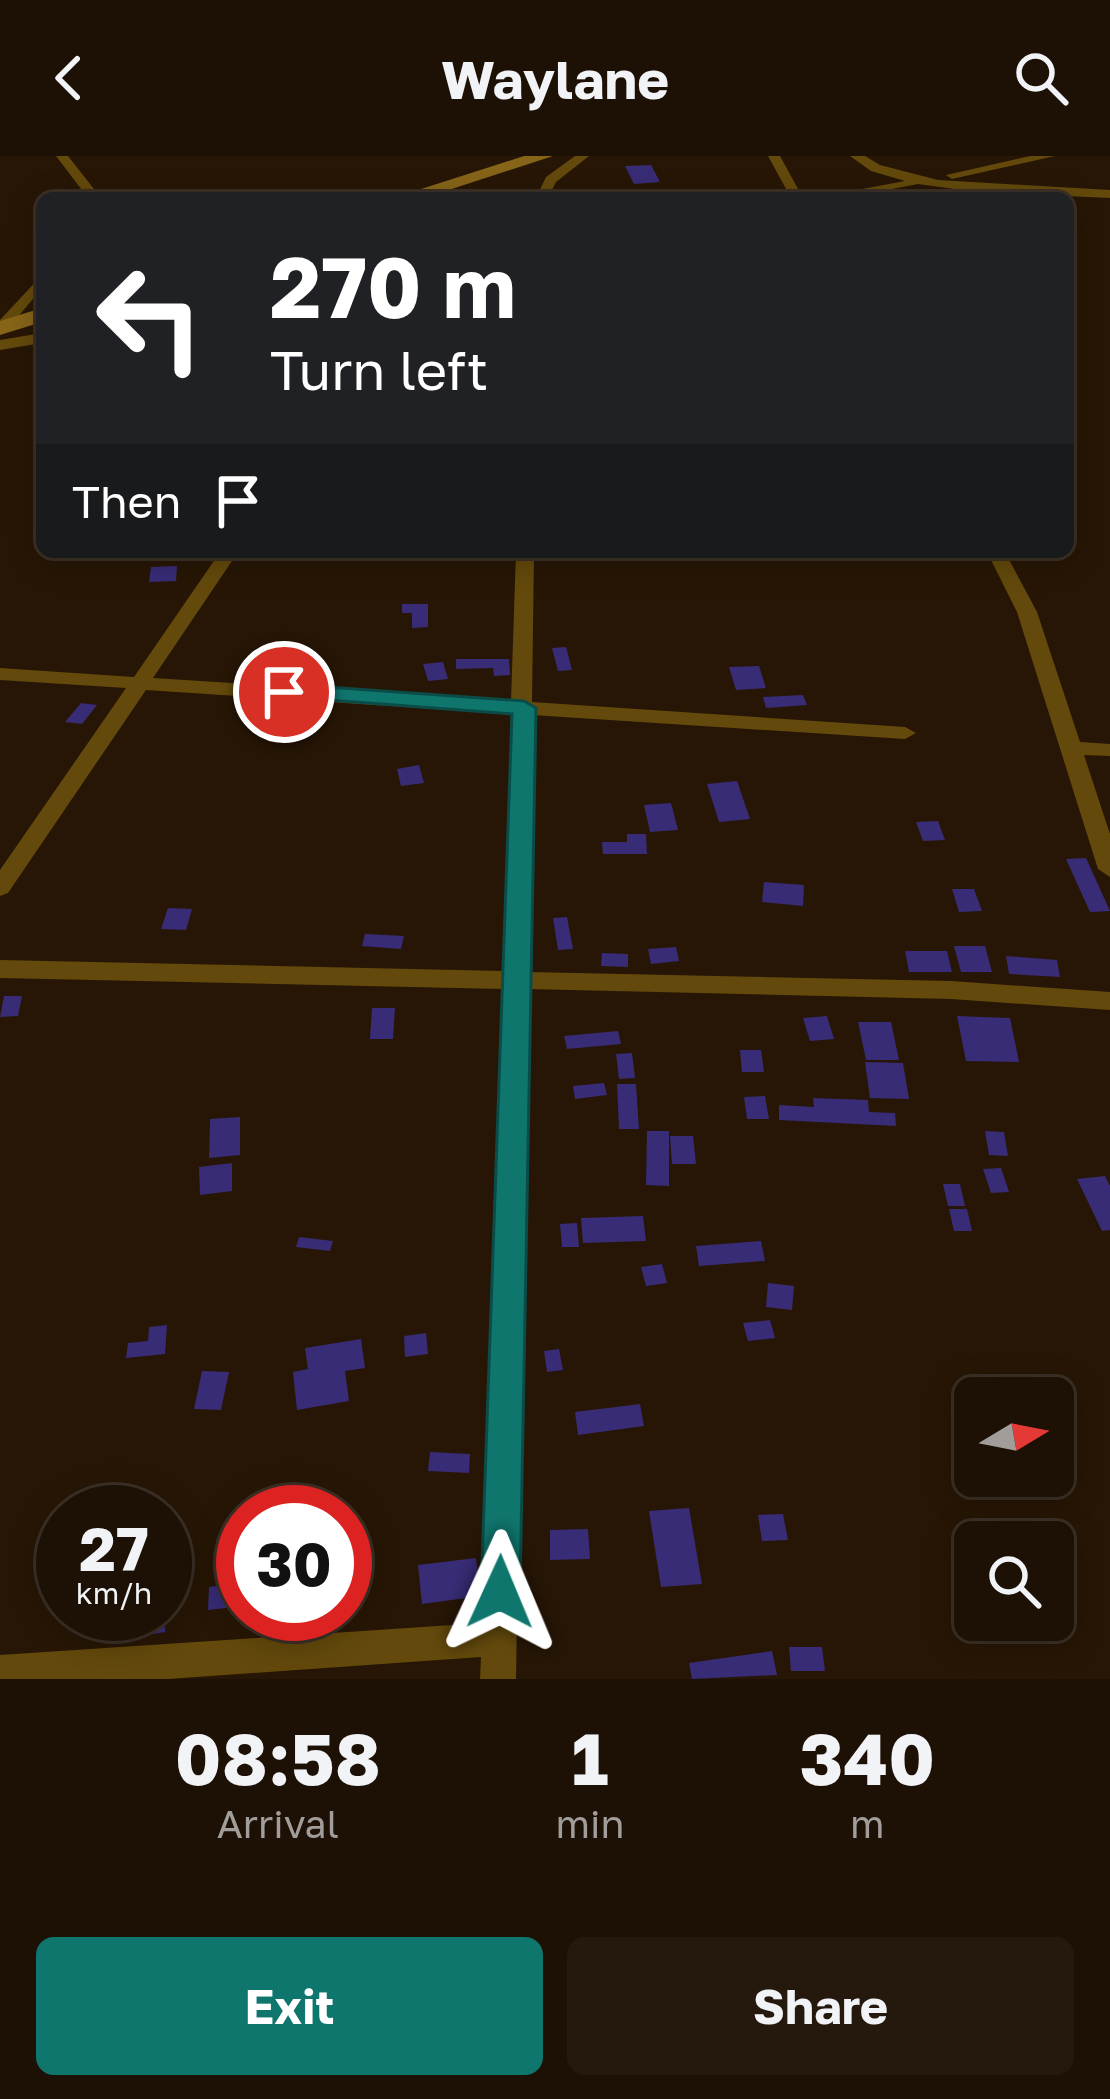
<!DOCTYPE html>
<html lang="en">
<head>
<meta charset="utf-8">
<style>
	:root { --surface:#1d1004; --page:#25190e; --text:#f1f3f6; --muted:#a09d9a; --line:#3b3026; --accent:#0f766e }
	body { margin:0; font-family:"Golos Text",sans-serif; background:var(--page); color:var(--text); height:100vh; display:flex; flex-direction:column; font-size:45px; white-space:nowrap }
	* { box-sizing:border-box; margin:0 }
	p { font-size:39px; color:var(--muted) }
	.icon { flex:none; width:66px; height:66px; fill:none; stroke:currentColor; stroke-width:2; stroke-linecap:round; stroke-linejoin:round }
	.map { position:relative; height:1523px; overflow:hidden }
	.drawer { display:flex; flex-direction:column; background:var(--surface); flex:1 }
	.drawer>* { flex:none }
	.guide { position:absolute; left:36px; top:36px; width:1038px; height:366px; border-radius:18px; box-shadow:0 6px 30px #0003,0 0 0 3px var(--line); background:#202124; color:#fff; overflow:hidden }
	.needle { width:78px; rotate:80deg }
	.controls { position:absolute; left:954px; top:1221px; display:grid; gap:24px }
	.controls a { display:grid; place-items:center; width:120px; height:120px; border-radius:18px; background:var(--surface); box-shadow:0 6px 30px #0003,0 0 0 3px var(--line); font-size:60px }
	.speed { position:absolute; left:36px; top:1329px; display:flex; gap:24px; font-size:60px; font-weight:700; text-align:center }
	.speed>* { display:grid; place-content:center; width:156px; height:156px; border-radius:50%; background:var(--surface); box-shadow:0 6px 30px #0003,0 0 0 3px var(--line); line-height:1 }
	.speed small { font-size:30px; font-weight:400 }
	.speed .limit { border:18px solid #d22; background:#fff; color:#111 }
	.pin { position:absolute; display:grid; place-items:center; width:102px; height:102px; color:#fff; margin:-51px; border:6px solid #fff; border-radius:50%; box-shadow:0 3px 12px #0007 }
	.me { position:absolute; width:132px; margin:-66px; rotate:1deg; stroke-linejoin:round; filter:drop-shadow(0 0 9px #0008) }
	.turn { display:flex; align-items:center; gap:42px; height:252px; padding:0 36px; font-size:54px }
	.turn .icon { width:156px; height:156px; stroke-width:2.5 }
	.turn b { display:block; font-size:84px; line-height:102px }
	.then { display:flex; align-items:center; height:114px; padding:0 36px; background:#0003; gap:24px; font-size:45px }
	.eta { display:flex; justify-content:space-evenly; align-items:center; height:204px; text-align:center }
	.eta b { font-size:72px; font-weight:700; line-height:84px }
	.action { display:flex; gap:24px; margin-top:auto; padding:24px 36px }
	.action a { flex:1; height:138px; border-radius:18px; background:var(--accent); color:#fff; font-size:48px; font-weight:700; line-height:138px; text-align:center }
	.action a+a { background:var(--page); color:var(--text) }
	header { display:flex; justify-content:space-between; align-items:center; height:156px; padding:0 36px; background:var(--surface); font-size:54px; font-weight:700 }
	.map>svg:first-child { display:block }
	.building { fill:#382c76 }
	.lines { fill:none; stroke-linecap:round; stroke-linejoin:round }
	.street { fill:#63490b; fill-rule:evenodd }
	.secondary { fill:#866418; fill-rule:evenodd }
	.route { fill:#0f766e; stroke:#0a4d48; stroke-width:3 }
</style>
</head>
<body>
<header><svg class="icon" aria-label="back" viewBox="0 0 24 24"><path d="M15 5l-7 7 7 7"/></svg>Waylane<svg class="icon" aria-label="search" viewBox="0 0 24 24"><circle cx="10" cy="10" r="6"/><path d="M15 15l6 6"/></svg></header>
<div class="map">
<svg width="1110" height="1523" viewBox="0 0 1110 1523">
	<rect width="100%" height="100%" fill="#271605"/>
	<path class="building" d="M651,9L660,26L634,28L625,10Z
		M177,410L176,425L149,426L151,411Z
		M402,448H428V471L412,472V457H402Z
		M566,491L572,514L558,515L552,492Z
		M456,503H509L510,519L494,520L493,512L456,513Z
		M443,506L448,523L428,525L423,508Z
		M759,510L766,532L736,534L729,511Z
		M803,539L807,549L766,552L763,541Z
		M81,547L97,549L82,568L65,566Z
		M419,609L424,627L401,630L397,613Z
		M737,625L750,663L719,666L707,628Z
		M671,647L678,674L650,676L644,649Z
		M938,665L945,684L923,685L916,666Z
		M627,678H646L647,698H603L602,686H627Z
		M1086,702L1110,755L1090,756L1066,703Z
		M764,726L804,729L803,750L762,746Z
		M952,733H974L982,755L959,756Z
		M168,752L192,753L186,774L161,773Z
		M567,761L573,793L558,794L553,762Z
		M365,778L404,780L401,793L362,790Z
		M954,790H985L992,816H961Z
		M676,791L679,805L651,808L648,793Z
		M905,795H947L952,816H909Z
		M602,797L628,798V811L601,810Z
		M1006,800L1057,804L1060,821L1009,818Z
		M4,840H22L18,860L0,861Z
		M372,852H395L393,883H370Z
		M827,860L834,883L810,885L803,862Z
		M957,860L1010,862L1019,906L966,905Z
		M858,866H891L899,904H866Z
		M618,875L621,888L567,893L564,880Z
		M740,894H761L764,916H742Z
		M632,897L635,922L619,923L616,898Z
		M865,906L903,907L909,943L870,942Z
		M604,927L607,939L575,943L573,930Z
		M617,928H636L639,973H619Z
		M765,940L769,963H747L744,941Z
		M813,942L868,944L869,956L895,957L896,970L779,964V949L814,951Z
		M240,961V999L209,1002L210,963Z
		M647,975H669V1030L646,1029Z
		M985,975L1004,976L1008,1000L989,999Z
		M670,980H693L696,1008H672Z
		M232,1007V1035L200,1039L199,1011Z
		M1001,1012L1009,1036L991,1037L983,1013Z
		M1105,1020L1110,1030V1074L1102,1075L1077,1023Z
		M943,1028H960L965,1050H948Z
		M949,1053H967L972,1075H954Z
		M643,1060L646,1085L583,1087L581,1062Z
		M577,1067L579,1091H562L560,1068Z
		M299,1081L333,1085L330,1095L296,1091Z
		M761,1085L765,1105L699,1110L696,1090Z
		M662,1108L667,1127L646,1130L641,1111Z
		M768,1127L794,1130L792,1154L766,1151Z
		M770,1164L775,1182L748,1185L743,1167Z
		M167,1169L165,1198L126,1202L128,1187L148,1185L149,1171Z
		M426,1177L428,1198L405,1201L404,1180Z
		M361,1183L365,1212L345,1215L349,1245L297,1254L293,1216L308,1213L305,1192Z
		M559,1193L563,1214L547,1216L544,1195Z
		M202,1215L229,1216L221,1254L194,1253Z
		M640,1248L644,1270L578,1279L575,1256Z
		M430,1296L470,1298L469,1317L428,1315Z
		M689,1352L702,1428L661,1431L649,1355Z
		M783,1358L788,1384L762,1385L758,1359Z
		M588,1373L590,1403L550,1404V1374Z
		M476,1402L481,1440L422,1448L418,1409Z
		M243,1427V1450L208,1454L209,1431Z
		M134,1458H165V1476L134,1481Z
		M789,1491H822L825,1515H791Z
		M772,1495L777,1519L692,1523L689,1507Z"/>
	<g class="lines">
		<path class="street" d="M56,0H68L101,42H88Z
			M575,0H589L556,26L548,42H536L546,21Z
			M768,0H780L803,42H791Z
			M850,0H865L880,9L938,24L1110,34V42L976,36L918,28L845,42H814L905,25L871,15Z
			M1030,0H1055L952,23L946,19Z
			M42,119V132L7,174L0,175V164Z
			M42,177V187L0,194V184Z
			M220,396H238L153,522L511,545L516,396H534L532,546L905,571L916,577L905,583L532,559L527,816L951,825L1110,836V854L951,843L527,833L516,1523H480L481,1501L168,1523H0V1499L482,1467L502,833L0,822V804L503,815L511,558L146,534L8,737L0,740V714L126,532L0,524V512L134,521Z
			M987,396H1005L1037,456L1080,586L1110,588V600L1084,599L1110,678V721L1098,713L1017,456Z"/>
		<path class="secondary" d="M524,0H553L424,42H393Z
			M42,152V166L0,179V165Z"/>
	</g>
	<path class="route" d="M284,528L524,545L536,552L520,1436L514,1449L500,1454L486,1449L481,1436L512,558L276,540V531Z"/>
</svg>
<div class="controls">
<a><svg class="needle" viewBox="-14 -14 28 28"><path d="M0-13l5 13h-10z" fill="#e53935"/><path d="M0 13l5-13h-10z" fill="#a09d9a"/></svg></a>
<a><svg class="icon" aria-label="search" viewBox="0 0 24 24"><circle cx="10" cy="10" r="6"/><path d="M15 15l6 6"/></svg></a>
</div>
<div class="speed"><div>27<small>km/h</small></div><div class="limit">30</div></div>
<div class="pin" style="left:284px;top:536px;background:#d93025"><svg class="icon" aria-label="arrive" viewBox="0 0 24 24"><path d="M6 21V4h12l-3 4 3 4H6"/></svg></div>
<svg class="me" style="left:500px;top:1436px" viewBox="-20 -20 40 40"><path d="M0-17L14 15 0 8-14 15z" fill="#0f766e" stroke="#fff" stroke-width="4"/></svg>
<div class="guide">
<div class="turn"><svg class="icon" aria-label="left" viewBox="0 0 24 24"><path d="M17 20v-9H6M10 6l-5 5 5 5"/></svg><div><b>270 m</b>Turn left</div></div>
<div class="then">Then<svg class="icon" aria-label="arrive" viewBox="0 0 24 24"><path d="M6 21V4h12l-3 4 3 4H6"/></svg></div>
</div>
</div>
<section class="drawer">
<div class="eta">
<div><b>08:58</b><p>Arrival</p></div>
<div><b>1</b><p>min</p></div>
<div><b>340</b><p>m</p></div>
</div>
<div class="action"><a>Exit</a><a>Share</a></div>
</section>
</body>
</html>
